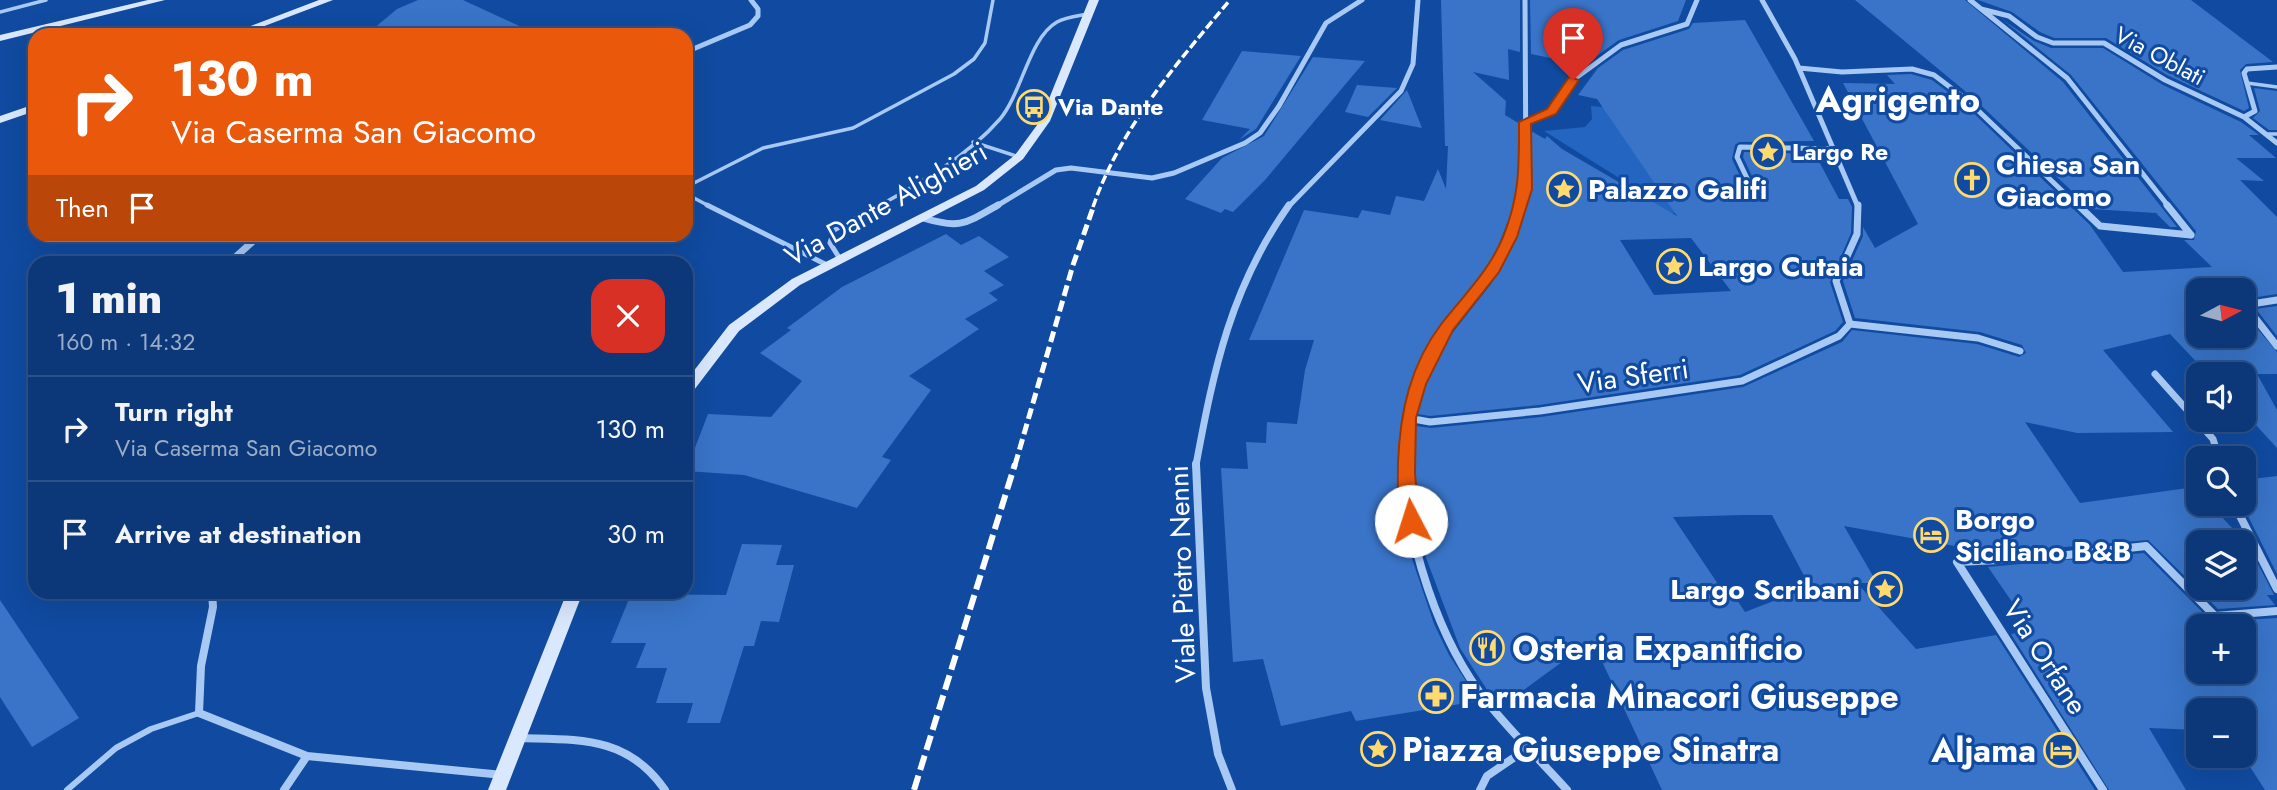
<!DOCTYPE html>
<html lang="en">
<head>
<meta charset="utf-8">
<style>
	:root { --surface:#0c3879; --page:#1a4380; --text:#f1f3f6; --muted:#9aacc6; --line:#2c528a }
	body { margin:0; font-family:Jost,sans-serif; background:var(--page); color:var(--text); height:100vh; display:flex; flex-direction:column; font-size:26px; white-space:nowrap }
	* { box-sizing:border-box; margin:0 }
	p { font-size:23px; color:var(--muted) }
	.icon { flex:none; width:38px; height:38px; fill:none; stroke:currentColor; stroke-width:2; stroke-linecap:round; stroke-linejoin:round }
	.map { position:relative; flex:1; overflow:hidden }
	.side { position:absolute; left:28px; top:256px; width:665px; height:343px; display:flex; flex-direction:column; background:var(--surface); border-radius:21px; box-shadow:0 7px 28px #0002,0 0 0 2px var(--line) }
	.side>* { flex:none }
	.top-card { position:absolute; left:28px; top:28px; width:665px; height:214px; border-radius:21px; box-shadow:0 7px 28px #0002,0 0 0 2px var(--line); background:#ea580c; color:#fff; overflow:hidden }
	.needle { width:46px; rotate:83deg }
	.controls { position:absolute; left:2186px; top:278px; display:grid; gap:14px }
	.controls a { display:grid; place-items:center; width:70px; height:70px; border-radius:14px; background:var(--surface); box-shadow:0 7px 28px #0002,0 0 0 2px var(--line); font-size:35px }
	.pin { position:absolute; display:grid; place-items:center; width:60px; height:60px; color:#fff; margin:-72px -30px; border-radius:50% 50% 50% 0; rotate:-45deg; box-shadow:0 0 7px #0007 }
	.pin .icon { rotate:45deg }
	.me { position:absolute; width:77px; margin:-38px; rotate:355deg; stroke-linejoin:round; filter:drop-shadow(0 0 5px #0008) }
	.turn { display:flex; align-items:center; gap:24px; height:147px; padding:0 28px; font-size:32px }
	.turn .icon { width:91px; height:91px; stroke-width:2.5 }
	.turn b { display:block; font-size:49px; line-height:60px }
	.then { display:flex; align-items:center; height:66px; padding:0 28px; background:#0003; gap:14px; font-size:26px }
	.round { display:grid; place-items:center; flex:none; width:74px; height:74px; border-radius:21px; background:var(--page) }
	.headline { display:flex; align-items:center; justify-content:space-between; height:119px; padding:0 28px }
	h1 { font-size:42px; font-weight:800; line-height:52px }
	ul { padding:0; list-style:none }
	li { display:flex; align-items:center; gap:21px; height:105px; padding:0 28px; border-top:2px solid var(--line) }
	li div { flex:1 }
	li b { display:block; font-size:26px }
	li em { font-style:normal }
	.map>svg:first-child { display:block }
	.green { fill:#2365c0 }
	.building { fill:#3974c8; fill-rule:evenodd }
	.lines { fill:none; stroke-linecap:round; stroke-linejoin:round }
	.lane-far2 { stroke:#a9c9f5; stroke-width:3.5 }
	.lane-far1 { stroke:#a9c9f5; stroke-width:5 }
	.lane { stroke:#a9c9f5; stroke-width:6 }
	.street-far2 { stroke:#a9c9f5; stroke-width:5 }
	.street-far1 { stroke:#a9c9f5; stroke-width:7 }
	.street { stroke:#a9c9f5; stroke-width:8 }
	.secondary { fill:#dae8fe; fill-rule:evenodd }
	.rail-far2 { stroke:#fff; stroke-width:3.5; stroke-dasharray:9 3.5; stroke-linecap:butt }
	.rail-far1 { stroke:#fff; stroke-width:5; stroke-dasharray:11 5; stroke-linecap:butt }
	.rail { stroke:#fff; stroke-width:6; stroke-dasharray:15 6; stroke-linecap:butt }
	.route { fill:#ea580c; stroke:#983908; stroke-width:2 }
	.labels { text-anchor:middle; dominant-baseline:central; stroke-width:6; stroke-linejoin:round; paint-order:stroke }
	.far-street-label { font-size:23px; fill:#fff; stroke:#104ba1 }
	.far-poi-label { font-size:23px; font-weight:bold; fill:#fff; stroke:#104ba1; text-anchor:start }
	.poi-label { font-size:28px; font-weight:bold; fill:#fff; stroke:#104ba1; text-anchor:start }
	.street-label { font-size:28px; fill:#fff; stroke:#104ba1 }
	.near-poi-label { font-size:33px; font-weight:bold; fill:#fff; stroke:#104ba1; text-anchor:start }
	.far-town-label { font-size:35px; font-weight:bold; fill:#fff; stroke:#104ba1 }
</style>
</head>
<body>
<div class="map">
<svg width="2277" height="790" viewBox="0 0 2277 790">
	<rect width="100%" height="100%" fill="#104ba1"/>
	<path class="green" d="M1591,106L1614,108L1630,147L1650,160L1688,211L1663,215L1616,176L1544,131L1585,127L1592,119Z"/>
	<path class="building" d="M418,0H463L539,35H366L397,9Z
		M1441,0H1520V52L1508,49L1509,80L1473,72L1506,101L1505,115L1520,124L1521,188L1493,259L1428,345L1402,418L1400,494L1412,559L1434,624L1449,655L1479,701L1356,721L1351,711L1281,726L1263,659L1233,662L1221,468L1248,469L1246,442L1266,443L1267,422L1297,424L1305,370L1314,340H1249L1304,210L1358,218L1362,210L1390,215L1396,196L1424,201L1438,169L1446,189L1448,146H1445Z
		M1530,0H1686L1678,21L1619,40L1584,65L1531,54Z
		M1855,0H1965L2063,82L2177,227H2170L2156,213L2091,209L1971,96Z
		M1978,0H2191L2273,62L2246,64L2240,70L2249,108L2244,111L2167,75L2106,38H2054L2040,32L2012,12Z
		M1745,20L1814,141L1739,142L1735,145L1732,159L1748,193L1753,196L1758,189L1743,157L1744,152L1815,154L1839,199H1848L1852,207L1851,233L1830,282L1843,322L1835,331L1740,375L1539,405L1430,416L1418,414L1428,375L1439,350L1491,284L1512,248L1531,189V131L1545,139L1547,136L1562,149L1677,216L1597,99L1578,95L1598,68L1623,50L1689,29L1693,23ZM1691,238L1731,291L1654,295L1620,240Z
		M2003,20L2034,41L2051,48H2103L2163,85L2241,122L2259,135H2249L2276,158H2236L2264,181L2240,180L2277,217V294L2244,299V290H2198V336H2244V313L2277,352V374H2257L2277,410V448L2244,412V374H2208L2170,334L2103,350L2173,432L2077,433L2025,422L2080,503L2195,487L2198,491V504H2210L2244,541V537L2274,595H2267L2275,605L2218,609L2148,540L1980,554L1977,550L1844,526L1877,583H1857L1916,649L1996,635L2095,790H1662L1592,640L1517,695L1493,699L1460,648L1425,555L1414,493L1416,426L1431,428L1541,417L1743,387L1842,342L1852,330L1977,344L2019,357L2026,353L2022,345L1980,332L1855,318L1843,281L1863,236V227L1875,248L1918,224L1843,83L1895,84L1887,75L1911,74L1932,80L1964,104L2090,225L2123,272L2212,267L2184,240H2194L2196,231L2071,75ZM1743,515H1772L1810,587L1745,612L1735,597L1728,599L1673,517ZM2198,542H2244V588H2198Z
		M1242,51L1301,56L1256,129L1239,140L1250,129L1202,120Z
		M1313,57L1365,61L1265,180L1233,212L1225,209L1221,213L1185,199L1222,158L1264,136Z
		M1357,85L1397,88L1368,117L1345,112Z
		M2254,88L2277,91V130H2269L2253,118L2260,111Z
		M1407,90L1422,128L1380,120Z
		M946,234L961,245L979,236L1009,257L984,271L1004,285L989,293L998,300L965,319L979,329L909,376L931,390L882,457L891,460L857,508L744,475L686,471L708,414L771,417L802,381L760,353L791,330L787,328L842,287Z
		M2277,306V336L2256,309Z
		M2277,476V574L2244,508V480Z
		M742,544L782,545L776,565H794L779,622L761,621L754,646H744L720,723H687L693,703H656L667,668H636L646,643H611L631,594L726,595Z
		M2144,553L2212,622L2277,618V790H2265L2243,756L2244,710H2198V730L2149,728L2186,790H2109L2011,634L2032,631L1988,567ZM2198,626H2244V672H2198Z
		M0,600L79,718L32,747L0,697Z"/>
	<g class="lines">
		<path class="lane-far2" d="M0,12L46,0
			M2247,83L2277,87
			M2268,134H2277
			M973,142L1019,157
			M711,207L692,197L690,185L763,148L853,128L954,74L974,59L985,43L993,0
			M877,207C920,183 967,157 1000,119C1022,93 1029,38 1057,22C1066,17 1078,16 1088,14"/>
		<path class="lane-far1" d="M707,205L829,266
			M840,259L830,243L834,230L880,205"/>
		<path class="lane" d="M67,790L116,748L151,729L199,713"/>
		<path class="street-far2" d="M1762,0L1795,59L1858,207
			M1970,0L2067,78L2169,207
			M1981,9L2009,16L2037,37L2053,43H2104L2165,80L2244,117L2277,143
			M686,52L750,25L758,16V9L751,0
			M1799,68L1842,72L1912,69L1934,75L1967,100L2079,207
			M2244,117L2255,111L2244,73L2247,69L2277,67
			M1525,122L1552,111L1573,80L1621,45L1687,24L1697,0
			M1753,191L1737,157L1740,147L1835,149
			M995,207L1056,170L1071,168L1152,178L1174,173L1245,143L1260,133L1279,106L1326,23L1362,0
			M1288,207L1401,91L1413,64L1418,0
			M1520,207L1526,189L1525,0"/>
		<path class="street-far1" d="M2078,205L2100,226L2191,235
			M2167,205L2191,235
			M923,218C960,229 965,224 998,205
			M230,262L261,234
			M2245,305L2277,346
			M2245,305L2277,300
			M1850,324L1836,281L1857,234L1858,205
			M1850,324L1978,338L2020,351
			M2155,374L2213,439L2219,458
			M1408,418L1430,422L1540,411L1742,381L1839,336L1850,324
			M1196,465C1214,368 1231,287 1289,205
			M1406,465C1408,429 1412,395 1427,360C1442,325 1473,301 1494,269C1507,250 1513,227 1521,205"/>
		<path class="street" d="M1196,464L1206,688L1218,754L1232,790
			M1406,464C1404,539 1440,644 1488,703C1512,733 1541,761 1567,790
			M2234,504L2277,589
			M212,592L213,607L201,666L199,713L307,756L503,775
			M518,738C578,740 627,735 665,790
			M284,790L307,756
			M1480,790L1487,776L1528,748
			M2103,790L1957,562L2041,558L2146,546L2215,616L2277,611"/>
		<path class="secondary" d="M148,0H165L0,41V35Z
			M319,0H333L241,35H227Z
			M1089,0H1099L1050,121L1023,159L984,190L800,285L739,331L691,394L686,396V381L729,325L792,279L976,186L1015,155L1040,121Z
			M35,104V111L0,123V116Z
			M567,592H583L506,790H488Z"/>
		<path class="rail-far2" d="M1093,207C1120,128 1178,62 1230,0"/>
		<path class="rail-far1" d="M1015,465L1073,265L1094,205"/>
		<path class="rail" d="M914,790L1015,464"/>
	</g>
	<path class="route" d="M1569,77L1579,80L1556,114L1531,124L1532,189L1517,237L1499,272L1453,330L1426,384L1416,418L1415,473L1419,521L1417,526H1404C1396,510 1398,480 1398,463C1400,412 1410,365 1442,323C1464,295 1489,271 1503,237C1520,195 1519,166 1519,122L1547,109Z"/>
	<defs>
		<g id="bus-ring" transform="scale(1.75)"><circle r="9.5" fill="#104ba1" stroke="#ffda6e" stroke-width="1.5"/><path d="M-5-6H5V4H4V6H2V4H-2V6H-4V4H-5ZM-3.5-4V0h7V-4ZM-3.5 1.2v1.5H-2V1.2ZM2 1.2v1.5H3.5V1.2Z" fill="#ffda6e"/></g>
		<g id="sight-ring" transform="scale(1.75)"><circle r="9.5" fill="#104ba1" stroke="#ffda6e" stroke-width="1.5"/><path d="M0-6L1.8-2.2L6-1.7L2.9 1.2L3.7 5.4L0 3.3L-3.7 5.4L-2.9 1.2L-6-1.7L-1.8-2.2Z" fill="#ffda6e"/></g>
		<g id="church-ring" transform="scale(1.75)"><circle r="9.5" fill="#104ba1" stroke="#ffda6e" stroke-width="1.5"/><path d="M-1.2-6h2.4v3.5h3.3v2.4h-3.3V6h-2.4V-.1h-3.3v-2.4h3.3Z" fill="#ffda6e"/></g>
		<g id="hotel-ring" transform="scale(1.75)"><circle r="9.5" fill="#104ba1" stroke="#ffda6e" stroke-width="1.5"/><path d="M-6-4.5h1.5V1H6V5H4.5V3h-9V5H-6ZM-4 0a1.8 1.8 0 1 1 3.6 0ZM.5 0V-2.5h3Q6-2.5 6 0Z" fill="#ffda6e"/></g>
		<g id="restaurant-ring" transform="scale(1.75)"><circle r="9.5" fill="#104ba1" stroke="#ffda6e" stroke-width="1.5"/><path d="M-5-6h1v4h1v-4h1v4h1v-4h1v5L-1.5 .5V6h-2V.5L-5-1ZM5-6V6H3V1.5H1.5Q1.5-4 5-6Z" fill="#ffda6e"/></g>
		<g id="pharmacy-ring" transform="scale(1.75)"><circle r="9.5" fill="#104ba1" stroke="#ffda6e" stroke-width="1.5"/><path d="M-2-6h4v4h4v4h-4v4h-4v-4h-4v-4h4Z" fill="#ffda6e"/></g>
	</defs>
	<g fill-rule="evenodd">
		<use href="#bus-ring" x="1034" y="107"/>
		<use href="#sight-ring" x="1768" y="152"/>
		<use href="#church-ring" x="1972" y="180"/>
		<use href="#sight-ring" x="1564" y="189"/>
		<use href="#sight-ring" x="1674" y="266"/>
		<use href="#hotel-ring" x="1931" y="535"/>
		<use href="#sight-ring" x="1885" y="589"/>
		<use href="#restaurant-ring" x="1487" y="648"/>
		<use href="#pharmacy-ring" x="1436" y="696"/>
		<use href="#sight-ring" x="1378" y="749"/>
		<use href="#hotel-ring" x="2061" y="750"/>
	</g>
	<g class="labels">
		<g class="far-street-label">
			<text transform="translate(2160 56) rotate(28)">Via Oblati</text>
		</g>
		<g class="far-poi-label">
			<text x="1058" y="107">Via Dante</text>
			<text x="1792" y="152">Largo Re</text>
		</g>
		<g class="poi-label">
			<text x="1996" y="164">Chiesa San<tspan x="1996" dy="32">Giacomo</tspan></text>
			<text x="1588" y="189">Palazzo Galifi</text>
			<text x="1698" y="266">Largo Cutaia</text>
			<text x="1955" y="519">Borgo<tspan x="1955" dy="32">Siciliano B&amp;B</tspan></text>
			<text x="1860" y="589" text-anchor="end">Largo Scribani</text>
		</g>
		<g class="street-label">
			<text transform="translate(886 204) rotate(-29)">Via Dante Alighieri</text>
			<text transform="translate(1633 376) rotate(-8)">Via Sferri</text>
			<text transform="translate(1182 574) rotate(-92)">Viale Pietro Nenni</text>
			<text transform="translate(2045 657) rotate(57)">Via Orfane</text>
		</g>
		<g class="near-poi-label">
			<text x="1512" y="648">Osteria Expanificio</text>
			<text x="1460" y="696">Farmacia Minacori Giuseppe</text>
			<text x="1402" y="749">Piazza Giuseppe Sinatra</text>
			<text x="2036" y="750" text-anchor="end">Aljama</text>
		</g>
		<g class="far-town-label">
			<text x="1898" y="100">Agrigento</text>
		</g>
	</g>
</svg>
<div class="controls">
<a><svg class="needle" viewBox="-14 -14 28 28"><path d="M0-13l5 13h-10z" fill="#e53935"/><path d="M0 13l5-13h-10z" fill="#9aacc6"/></svg></a>
<a><svg class="icon" aria-label="sound" viewBox="0 0 24 24"><path d="M4 9h4l5-4v14l-5-4H4zM17 9q2 3 0 6"/></svg></a>
<a><svg class="icon" aria-label="search" viewBox="0 0 24 24"><circle cx="10" cy="10" r="6"/><path d="M15 15l6 6"/></svg></a>
<a><svg class="icon" aria-label="layers" viewBox="0 0 24 24"><path d="M12 4l9 5-9 5-9-5zM3 14l9 5 9-5"/></svg></a>
<a>+</a>
<a>−</a>
</div>
<div class="pin" style="left:1573px;top:80px;background:#d93025"><svg class="icon" aria-label="arrive" viewBox="0 0 24 24"><path d="M6 21V4h12l-3 4 3 4H6"/></svg></div>
<svg class="me" style="left:1411px;top:521px" viewBox="-20 -20 40 40"><circle r="19" fill="#fff"/><path d="M0-13L10 11 0 6-10 11z" fill="#ea580c"/></svg>
<div class="top-card">
<div class="turn"><svg class="icon" aria-label="right" viewBox="0 0 24 24"><path d="M7 20v-9h11M14 6l5 5-5 5"/></svg><div><b>130 m</b>Via Caserma San Giacomo</div></div>
<div class="then">Then<svg class="icon" aria-label="arrive" viewBox="0 0 24 24"><path d="M6 21V4h12l-3 4 3 4H6"/></svg></div>
</div>
<section class="side">
<div class="headline"><div><h1>1 min</h1><p>160 m · 14:32</p></div><a class="round" style="background:#d93025;color:#fff"><svg class="icon" aria-label="close" viewBox="0 0 24 24"><path d="M6 6l12 12M18 6L6 18"/></svg></a></div>
<ul>
<li><svg class="icon" aria-label="right" viewBox="0 0 24 24"><path d="M7 20v-9h11M14 6l5 5-5 5"/></svg><div><b>Turn right</b><p>Via Caserma San Giacomo</p></div><em>130 m</em></li>
<li><svg class="icon" aria-label="arrive" viewBox="0 0 24 24"><path d="M6 21V4h12l-3 4 3 4H6"/></svg><div><b>Arrive at destination</b></div><em>30 m</em></li>
</ul>
</section>
</div>
</body>
</html>
